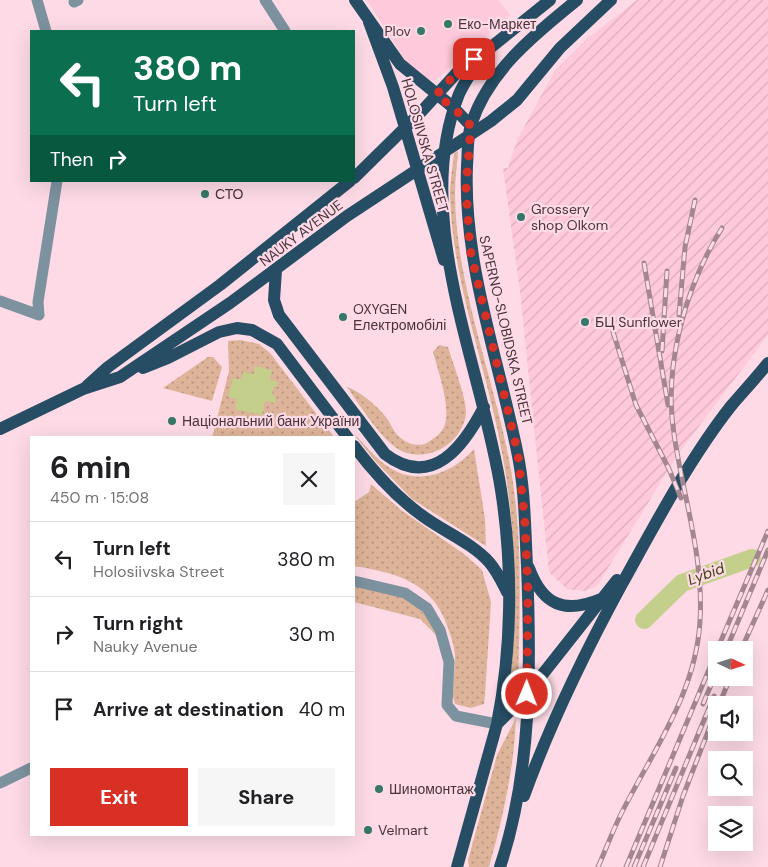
<!DOCTYPE html>
<html lang="en">
<head>
<meta charset="utf-8">
<style>
	:root { --surface:#fff; --page:#f6f6f6; --text:#202124; --muted:#757577; --line:#e0e0e0; --accent:#d93025 }
	body { margin:0; font-family:"DM Sans",sans-serif; background:var(--page); color:var(--text); height:100vh; display:flex; flex-direction:column; font-size:19px; white-space:nowrap }
	* { box-sizing:border-box; margin:0 }
	p { font-size:16px; color:var(--muted) }
	.icon { flex:none; width:28px; height:28px; fill:none; stroke:currentColor; stroke-width:2; stroke-linecap:round; stroke-linejoin:round }
	.map { position:relative; flex:1; overflow:hidden }
	.drawer { position:absolute; left:30px; top:436px; width:325px; height:400px; display:flex; flex-direction:column; background:var(--surface); border-radius:0px; box-shadow:0 5px 20px #0002 }
	.drawer>* { flex:none }
	.banner { position:absolute; left:30px; top:30px; width:325px; height:152px; border-radius:0px; box-shadow:0 5px 20px #0002; background:#0b6e4f; color:#fff; overflow:hidden }
	.needle { width:32px; rotate:94deg }
	.tools { position:absolute; left:708px; top:641px; display:grid; gap:10px }
	.tools a { display:grid; place-items:center; width:45px; height:45px; border-radius:0px; background:var(--surface); box-shadow:0 5px 20px #0002; font-size:25px }
	.pin { position:absolute; display:grid; place-items:center; width:42px; height:42px; color:#fff; margin:-21px; border-radius:10px; box-shadow:0 2px 8px #0006 }
	.me { position:absolute; width:55px; margin:-28px; rotate:1deg; stroke-linejoin:round; filter:drop-shadow(0 0 4px #0008) }
	.turn { display:flex; align-items:center; gap:18px; height:105px; padding:0 20px; font-size:22px }
	.turn .icon { width:65px; height:65px; stroke-width:2.5 }
	.turn b { display:block; font-size:35px; line-height:42px }
	.then { display:flex; align-items:center; height:48px; padding:0 20px; background:#0003; gap:10px; font-size:19px }
	.round { display:grid; place-items:center; flex:none; width:52px; height:52px; border-radius:0px; background:var(--page) }
	.headline { display:flex; align-items:center; justify-content:space-between; height:85px; padding:0 20px }
	h1 { font-size:30px; font-weight:700; line-height:38px }
	.button { display:flex; gap:10px; margin-top:auto; padding:10px 20px }
	.button a { flex:1; height:58px; border-radius:0px; background:var(--accent); color:#fff; font-size:20px; font-weight:700; line-height:58px; text-align:center }
	.button a+a { background:var(--page); color:var(--text) }
	ul { padding:0; list-style:none }
	li { display:flex; align-items:center; gap:15px; height:75px; padding:0 20px; border-top:1px solid var(--line) }
	li div { flex:1 }
	li b { display:block; font-size:19px }
	li em { font-style:normal }
	.map>svg:first-child { display:block }
	.built { fill:#fec9db }
	.industrial { fill:url(#industrial-furrows) }
	.grass { fill:url(#grass-dots) }
	.water { fill:#c4cf8b }
	.lines { fill:none; stroke-linecap:round; stroke-linejoin:round }
	.river { stroke:#c4cf8b; stroke-width:18 }
	.minor { stroke:#7d929f; stroke-width:11 }
	.major { stroke:#264d64; stroke-width:12 }
	.rail-casing { stroke:#a38690; stroke-width:5 }
	.rail { stroke:#fddae6; stroke-width:3; stroke-dasharray:9; stroke-linecap:butt }
	.route { stroke:#d93025; stroke-width:9; stroke-dasharray:0 16.2 }
	.poi-dot { fill:#357768; stroke:#fddae6; stroke-width:2 }
	.labels { text-anchor:middle; dominant-baseline:central; stroke-width:4.5; stroke-linejoin:round; paint-order:stroke }
	.poi-label { font-size:14px; fill:#4a333b; stroke:#fddae6; text-anchor:start }
	.street-label { font-size:14px; fill:#4a333b; stroke:#fddae6 }
	.water-label { font-size:15px; font-style:italic; fill:#3a410d; stroke:#fddae6 }
</style>
</head>
<body>
<div class="map">
<svg width="768" height="867" viewBox="0 0 768 867">
	<defs>
		<pattern id="industrial-furrows" width="10" height="10" patternUnits="userSpaceOnUse" patternTransform="scale(1.25)"><rect width="10" height="10" fill="#fec9db"/><path d="M-1 1l2-2M0 10L10 0M9 11l2-2" fill="none" stroke="#dbadbd"/></pattern>
		<pattern id="grass-dots" width="8" height="8" patternUnits="userSpaceOnUse" patternTransform="scale(1.25)"><rect width="8" height="8" fill="#ddb499"/><path d="M2 2h.1M6 6h.1" fill="none" stroke="#b5937e" stroke-width="1.8" stroke-linecap="round"/></pattern>
	</defs>
	<rect width="100%" height="100%" fill="#fddae6"/>
	<path class="built" d="M367,0H498L510,15L434,81L422,78L407,63Z"/>
	<path class="industrial" d="M637,0H768V335L678,454L597,586L585,591L567,589L549,572L520,291L503,168H508L517,140L554,72L588,38Z"/>
	<path class="grass" d="M458,151C457,165 455,179 455,192C455,285 495,379 511,470C524,544 519,621 518,696L509,703C515,621 518,539 503,458C488,370 452,284 450,194C450,181 453,166 454,153Z
		M240,340L259,344L270,353L334,437L212,438L229,371L228,341Z
		M439,345L448,347C452,361 467,399 466,413C463,442 431,462 404,452C383,444 360,405 347,387C361,392 379,407 388,420C392,427 395,434 402,439C408,444 420,447 427,443C434,438 440,435 444,427C452,409 438,371 433,352Z
		M208,357H213L222,367L212,401L163,388Z
		M353,433C365,445 376,459 390,468C419,486 453,473 474,449L485,519L486,546L412,499L375,461Z
		M371,484L401,510L464,554L482,570L491,602L485,695L484,704L471,708L455,704L453,697C453,683 455,669 455,655C454,645 451,637 448,628C433,582 397,573 354,566V502L369,492Z
		M354,586C395,594 419,593 437,636L420,619L354,602Z
		M516,718C514,769 503,818 489,867H469L468,860L497,755Z"/>
	<path class="water" d="M255,366L272,370L270,380L278,382L277,387L274,386L272,395L276,397L275,403L265,401L262,415L235,409L237,399L228,397L233,378L241,380L243,372L254,374Z"/>
	<g class="lines">
		<path class="river" d="M644,620L682,583L752,558"/>
		<path class="minor" d="M37,0L46,31
			M265,0L285,31
			M74,2L78,0
			M0,301L39,315
			M39,315L38,302L57,181
			M354,581L405,593L427,608L440,630L449,662L447,705L456,716L497,724
			M0,783L31,768"/>
		<path class="major" d="M355,0L400,64L454,108L471,126
			M369,22L393,87L444,260
			M354,178L421,112L463,66L485,52L550,0
			M276,270L274,300L279,315L385,454C432,490 464,446 484,407
			M143,368L168,358L219,332L237,328L252,330L277,344L348,438
			M87,386L108,367L220,285L350,181
			M0,429L83,389L120,377L230,303L347,216L491,121L517,100L560,48L611,0
			M354,446C373,471 394,495 420,514C442,531 471,542 489,562C497,571 502,582 507,592
			M529,568C543,606 565,614 601,599
			M497,724L527,694L617,580
			M524,796C551,721 584,654 622,584C654,526 690,458 731,406C743,392 756,378 768,363
			M457,867L497,724C512,649 513,566 501,490C482,366 410,217 459,94C466,79 476,65 485,52
			M500,867C532,771 531,666 527,566C525,528 525,488 517,451C498,357 463,263 467,166C468,153 467,138 471,125C488,71 535,34 577,0"/>
		<g class="rail-casing">
			<path id="rail" d="M644,263L668,405
				M679,315L685,247L695,200
				M613,332L636,405L669,469L681,498
				M662,351L667,271
				M717,650L768,531
				M726,650L768,550
				M741,650L768,590
				M703,704L716,673
				M719,705L730,678
				M598,867C606,849 613,830 622,812C654,749 696,693 700,621C704,557 683,496 674,434C663,366 686,285 722,228
				M626,867L716,653
				M634,867L676,768
				M643,867L714,696
				M660,867L683,796L716,711"/>
		</g>
		<use href="#rail" class="rail"/>
	</g>
	<g class="lines">
		<path class="route" d="M474,59L463,66L436,95L454,108L471,126L466,188L470,249L518,454L525,523L528,592L527,694"/>
	</g>
	<g class="poi-dot">
		<circle cx="448" cy="24" r="5"/>
		<circle cx="421" cy="31" r="5"/>
		<circle cx="205" cy="194" r="5"/>
		<circle cx="521" cy="217" r="5"/>
		<circle cx="343" cy="317" r="5"/>
		<circle cx="585" cy="322" r="5"/>
		<circle cx="172" cy="421" r="5"/>
		<circle cx="379" cy="789" r="5"/>
		<circle cx="368" cy="830" r="5"/>
	</g>
	<g class="labels">
		<g class="poi-label">
			<text x="458" y="24">Еко-Маркет</text>
			<text x="411" y="31" text-anchor="end">Plov</text>
			<text x="215" y="194">СТО</text>
			<text x="531" y="209">Grossery<tspan x="531" dy="16">shop Olkom</tspan></text>
			<text x="353" y="309">OXYGEN<tspan x="353" dy="16">Електромобілі</tspan></text>
			<text x="595" y="322">БЦ Sunflower</text>
			<text x="182" y="421">Національний банк України</text>
			<text x="389" y="789">Шиномонтаж</text>
			<text x="378" y="830">Velmart</text>
		</g>
		<g class="street-label">
			<text transform="translate(425 145) rotate(74)">HOLOSIIVSKA STREET</text>
			<text transform="translate(301 233) rotate(-37)">NAUKY AVENUE</text>
			<text transform="translate(506 330) rotate(77)">SAPERNO-SLOBIDSKA STREET</text>
		</g>
		<g class="water-label">
			<text transform="translate(706 574) rotate(-20)">Lybid</text>
		</g>
	</g>
</svg>
<div class="tools">
<a><svg class="needle" viewBox="-14 -14 28 28"><path d="M0-13l5 13h-10z" fill="#e53935"/><path d="M0 13l5-13h-10z" fill="#757577"/></svg></a>
<a><svg class="icon" aria-label="sound" viewBox="0 0 24 24"><path d="M4 9h4l5-4v14l-5-4H4zM17 9q2 3 0 6"/></svg></a>
<a><svg class="icon" aria-label="search" viewBox="0 0 24 24"><circle cx="10" cy="10" r="6"/><path d="M15 15l6 6"/></svg></a>
<a><svg class="icon" aria-label="layers" viewBox="0 0 24 24"><path d="M12 4l9 5-9 5-9-5zM3 14l9 5 9-5"/></svg></a>
</div>
<div class="pin" style="left:474px;top:59px;background:#d93025"><svg class="icon" aria-label="arrive" viewBox="0 0 24 24"><path d="M6 21V4h12l-3 4 3 4H6"/></svg></div>
<svg class="me" style="left:527px;top:694px" viewBox="-20 -20 40 40"><circle r="17" fill="#d93025" stroke="#fff" stroke-width="3"/><path d="M0-11L8 9 0 5-8 9z" fill="#fff"/></svg>
<div class="banner">
<div class="turn"><svg class="icon" aria-label="left" viewBox="0 0 24 24"><path d="M17 20v-9H6M10 6l-5 5 5 5"/></svg><div><b>380 m</b>Turn left</div></div>
<div class="then">Then<svg class="icon" aria-label="right" viewBox="0 0 24 24"><path d="M7 20v-9h11M14 6l5 5-5 5"/></svg></div>
</div>
<section class="drawer">
<div class="headline"><div><h1>6 min</h1><p>450 m · 15:08</p></div><a class="round"><svg class="icon" aria-label="close" viewBox="0 0 24 24"><path d="M6 6l12 12M18 6L6 18"/></svg></a></div>
<ul>
<li><svg class="icon" aria-label="left" viewBox="0 0 24 24"><path d="M17 20v-9H6M10 6l-5 5 5 5"/></svg><div><b>Turn left</b><p>Holosiivska Street</p></div><em>380 m</em></li>
<li><svg class="icon" aria-label="right" viewBox="0 0 24 24"><path d="M7 20v-9h11M14 6l5 5-5 5"/></svg><div><b>Turn right</b><p>Nauky Avenue</p></div><em>30 m</em></li>
<li><svg class="icon" aria-label="arrive" viewBox="0 0 24 24"><path d="M6 21V4h12l-3 4 3 4H6"/></svg><div><b>Arrive at destination</b></div><em>40 m</em></li>
</ul>
<div class="button"><a>Exit</a><a>Share</a></div>
</section>
</div>
</body>
</html>
